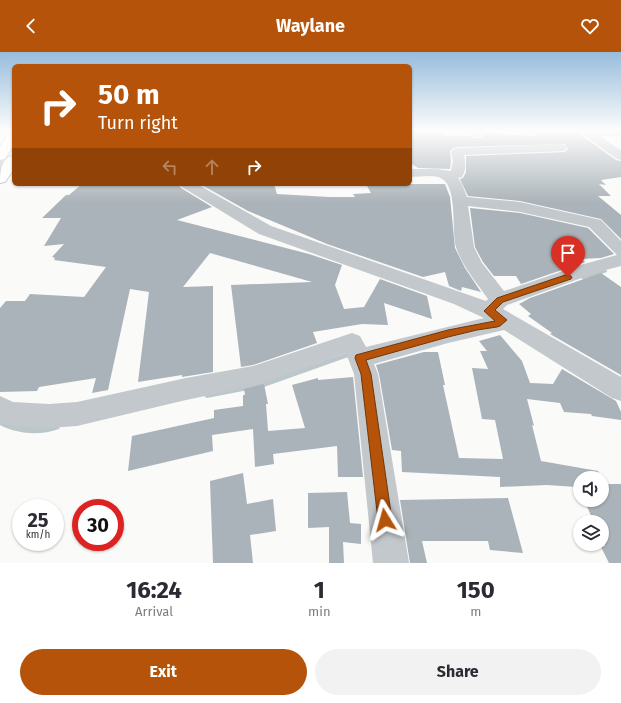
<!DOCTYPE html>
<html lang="en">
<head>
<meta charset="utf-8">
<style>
	:root { --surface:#fff; --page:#f2f2f3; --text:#2b2b33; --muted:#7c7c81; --accent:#b45309 }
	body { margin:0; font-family:"Fira Sans",sans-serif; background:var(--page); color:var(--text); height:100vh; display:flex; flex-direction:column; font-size:15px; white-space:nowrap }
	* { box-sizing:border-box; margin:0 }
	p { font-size:13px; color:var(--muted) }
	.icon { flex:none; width:22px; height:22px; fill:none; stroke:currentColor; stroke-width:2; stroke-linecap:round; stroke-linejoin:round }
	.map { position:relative; height:511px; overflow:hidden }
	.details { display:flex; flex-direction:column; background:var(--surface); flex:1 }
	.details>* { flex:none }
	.guide { position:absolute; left:12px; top:12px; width:400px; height:122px; border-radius:6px; box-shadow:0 1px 3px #0004; background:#b45309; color:#fff; overflow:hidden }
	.buttons { position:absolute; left:573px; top:419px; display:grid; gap:8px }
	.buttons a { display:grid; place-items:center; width:36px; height:36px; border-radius:50%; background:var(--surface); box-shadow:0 1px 3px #0004; font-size:20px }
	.speed { position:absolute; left:12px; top:447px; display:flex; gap:8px; font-size:20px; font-weight:700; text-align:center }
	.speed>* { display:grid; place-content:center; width:52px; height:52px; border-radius:50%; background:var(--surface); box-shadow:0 1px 3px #0004; line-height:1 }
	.speed small { font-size:10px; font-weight:400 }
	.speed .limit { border:6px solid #d22; background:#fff; color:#111 }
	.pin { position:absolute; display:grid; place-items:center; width:34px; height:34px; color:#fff; margin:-41px -17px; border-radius:50% 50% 50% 0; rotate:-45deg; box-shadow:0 0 4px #0007 }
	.pin .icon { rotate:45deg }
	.me { position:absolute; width:44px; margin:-22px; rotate:352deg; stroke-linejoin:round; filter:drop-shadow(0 0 3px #0008) }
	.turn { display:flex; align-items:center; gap:14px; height:84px; padding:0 20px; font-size:18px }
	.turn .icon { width:52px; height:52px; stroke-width:2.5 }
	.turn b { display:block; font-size:28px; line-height:34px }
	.lanes { display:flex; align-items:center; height:38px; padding:0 20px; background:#0003; justify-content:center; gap:20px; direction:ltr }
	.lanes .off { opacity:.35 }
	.eta { display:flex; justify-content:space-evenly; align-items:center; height:68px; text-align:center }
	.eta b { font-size:24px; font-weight:700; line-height:28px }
	.primary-button { display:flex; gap:8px; margin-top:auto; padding:8px 20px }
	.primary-button a { flex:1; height:46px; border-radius:24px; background:var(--accent); color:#fff; font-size:16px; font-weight:700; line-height:46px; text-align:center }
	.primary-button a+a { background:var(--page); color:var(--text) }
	header { display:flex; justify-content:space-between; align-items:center; height:52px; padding:0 20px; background:var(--accent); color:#fff; font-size:18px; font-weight:700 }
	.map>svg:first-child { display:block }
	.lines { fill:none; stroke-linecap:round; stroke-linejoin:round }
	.stream { fill:#bbc7cb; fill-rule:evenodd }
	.building { fill:#aab3b9 }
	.primary-casing { stroke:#b5babe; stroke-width:2 }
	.minor { fill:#c3c8cc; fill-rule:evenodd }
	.primary { fill:#fff; fill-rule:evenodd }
	.route { fill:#b45309; stroke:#753606 }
</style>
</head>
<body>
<header><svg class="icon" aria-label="back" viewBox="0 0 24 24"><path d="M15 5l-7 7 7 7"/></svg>Waylane<svg class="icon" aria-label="heart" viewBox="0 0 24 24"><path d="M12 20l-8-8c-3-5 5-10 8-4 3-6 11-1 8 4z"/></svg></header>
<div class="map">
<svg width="621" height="511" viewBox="0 0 621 511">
	<rect width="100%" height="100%" fill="#fafaf8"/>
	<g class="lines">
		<path class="stream" d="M605,217L607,219V220L584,228L581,226L582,225Z
			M352,299H354L355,301L354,303L264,335L207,346L205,345L204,343L205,341L207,340L264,329Z
			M0,366C5,368 9,371 15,372C28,376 42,374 56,372L59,373L60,375L59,377C40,384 17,382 0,373Z"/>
	</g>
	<path class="building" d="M410,79H442L443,83L471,84L473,86H482L484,81L538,84L531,79H579L581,83L616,108L621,109V125L601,128L606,133L599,132L611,144H598L621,163V187L601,167L520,149L468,144L460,127L463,126L466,120V104L565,100L568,97L565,92L457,95L453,96L450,99L451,109L450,117L418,116L410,111Z
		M82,132H179L181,136L212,155L177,168L309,202L342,213L335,233L344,257L364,255L380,227L427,244L432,267L384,251L388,273L362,272L313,280L317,291L253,313L241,315L231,233L312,230L210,201L183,235L213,234V320L182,325V323L138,330L149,240L130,237L108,338L92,341L96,326L39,335L37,339L0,340V256L6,249H25L30,242L84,245L106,215L54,208L55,206L52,205L64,192L44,194L61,166H42L66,143H69Z
		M200,132H274L277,142L329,145H355L353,142L371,141L366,132H445L450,145L455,196L465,216L481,240L462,235L461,239L449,234L445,220L423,225L327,192L248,159Z
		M470,156L520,161L588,176L614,202L601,206L581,207L585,210L521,232L516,224H494L483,210L475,195Z
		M601,221L621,235V323L550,282L552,281L528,264L531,262L519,252L530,246Z
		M500,283L522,309L530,331L553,332L562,317L616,349L621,360V368L592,364L591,362L564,360L560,351L527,347L534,374L532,373L541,409L598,419L601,426H580V440L577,435L547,433L500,435V425L402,420L401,399L392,398L379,322L376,313L424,300H438L445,333H443L459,406L503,407L495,368L482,367L472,316L488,317L480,299H487L479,289Z
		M353,325L363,425H338L337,394L273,402L274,412L255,415L253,377L212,383L213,399L128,419L132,384L214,366V358L243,354V343H245L244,337L264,332L268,352H266L268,379L305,376L292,333L318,326V328Z
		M243,421L247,452L273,447L276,479L250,483L253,511H213L210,429Z
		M602,429L603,432H621V511H609L601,495L605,494L602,487V470H594L584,448H602Z
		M347,440L350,471L361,472V492L343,490L344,511H329V475L308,476V441Z
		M508,446L523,501L490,498L488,489H422L427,511H410L400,448Z"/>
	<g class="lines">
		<g class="primary-casing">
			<path id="primary" d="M14,79V92L5,107L0,108V94L10,80Z
				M14,103V117L5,130L0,131C0,120 1,106 14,103Z"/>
		</g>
		<path class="minor" d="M471,79H483L481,85H473Z
			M580,79H621V84H600L621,98V108L617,107L582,82Z
			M561,92L565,93L567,96L565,99L464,103C466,111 466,118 462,125L458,126L462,132L467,145L520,150L601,168L621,189V214L598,220L507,253L503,257L621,325V349L612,346L504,278L448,291L374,312L378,322L409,511H373L354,322L346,301L253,334L186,348L77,374L49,376L10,374L0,370V344L13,350L49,352L77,350L186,326L253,314L352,281L360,284L366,295L484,266L454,252L259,182L182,135L180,132H197L271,174L486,249L488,247C477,231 462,214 456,195C451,178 459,130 438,125C429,123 419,125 410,125V117H437L451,119L453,109L451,100L453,97L457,96ZM468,154L520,160L589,175L617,203L584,212L504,239L482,211L474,195Z
			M14,107V115L0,117V109Z"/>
		<use href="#primary" class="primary"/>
	</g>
	<linearGradient id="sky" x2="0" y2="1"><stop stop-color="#96bcdc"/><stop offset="0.52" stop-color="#fdfdfc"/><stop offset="1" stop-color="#fdfdfc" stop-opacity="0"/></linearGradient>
	<rect width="621" height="151" fill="url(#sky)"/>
	<path class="route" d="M568,222L572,225L571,227L503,250L495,258L507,268L500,274L497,275L477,278L448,285L366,308L371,322L392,468L390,473L385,475L380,473L378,468L361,322L355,306L356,303L448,278L495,269L484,259L497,246Z"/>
</svg>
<div class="buttons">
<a><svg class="icon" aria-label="sound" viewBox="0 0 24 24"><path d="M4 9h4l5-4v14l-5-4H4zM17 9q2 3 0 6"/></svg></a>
<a><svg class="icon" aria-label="layers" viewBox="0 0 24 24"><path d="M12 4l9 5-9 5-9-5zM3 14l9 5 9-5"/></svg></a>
</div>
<div class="speed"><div>25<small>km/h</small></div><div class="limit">30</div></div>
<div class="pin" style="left:568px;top:225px;background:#d93025"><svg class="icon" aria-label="arrive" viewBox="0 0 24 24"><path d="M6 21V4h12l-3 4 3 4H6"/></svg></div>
<svg class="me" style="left:385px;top:468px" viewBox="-20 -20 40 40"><path d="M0-17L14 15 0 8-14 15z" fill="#b45309" stroke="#fff" stroke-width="4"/></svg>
<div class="guide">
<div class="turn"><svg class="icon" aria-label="right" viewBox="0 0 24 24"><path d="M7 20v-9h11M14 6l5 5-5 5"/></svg><div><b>50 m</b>Turn right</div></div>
<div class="lanes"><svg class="icon off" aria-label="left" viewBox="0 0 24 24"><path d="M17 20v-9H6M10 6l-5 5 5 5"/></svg><svg class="icon off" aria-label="ahead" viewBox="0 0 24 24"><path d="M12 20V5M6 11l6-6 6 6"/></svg><svg class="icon" aria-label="right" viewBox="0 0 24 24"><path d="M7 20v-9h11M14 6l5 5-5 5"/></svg></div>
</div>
</div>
<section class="details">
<div class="eta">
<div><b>16:24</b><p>Arrival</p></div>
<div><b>1</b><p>min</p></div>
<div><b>150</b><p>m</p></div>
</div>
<div class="primary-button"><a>Exit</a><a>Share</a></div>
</section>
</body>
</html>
